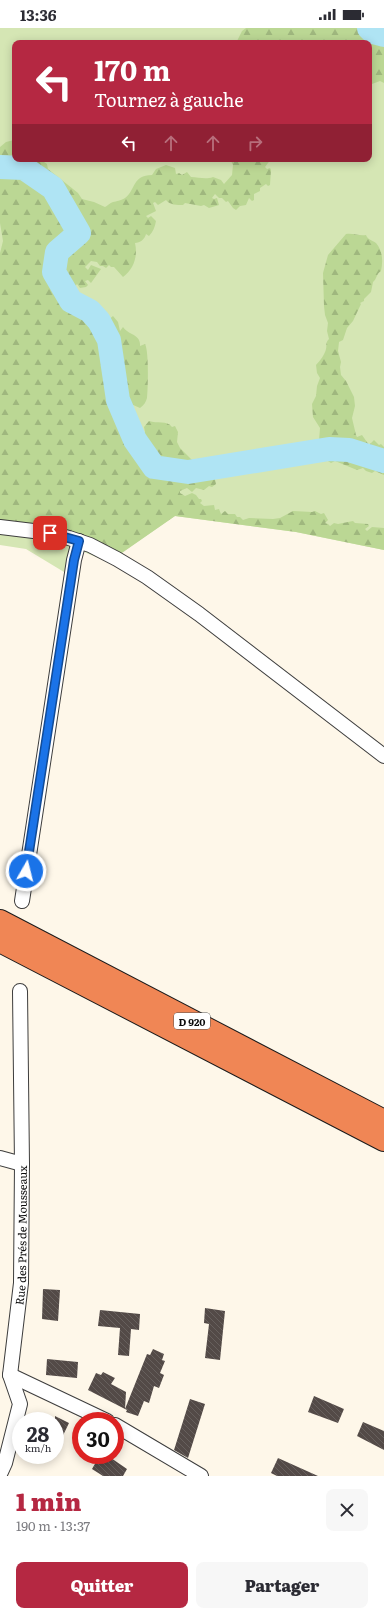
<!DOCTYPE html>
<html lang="fr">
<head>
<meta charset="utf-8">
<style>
	:root { --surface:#fff; --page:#f7f7f7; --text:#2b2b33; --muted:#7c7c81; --accent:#b52842 }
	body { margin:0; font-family:Literata,serif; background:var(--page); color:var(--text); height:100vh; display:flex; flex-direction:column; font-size:15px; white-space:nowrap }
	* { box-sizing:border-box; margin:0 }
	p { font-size:13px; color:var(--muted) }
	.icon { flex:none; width:22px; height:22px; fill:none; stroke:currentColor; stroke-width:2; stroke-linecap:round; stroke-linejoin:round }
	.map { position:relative; height:1448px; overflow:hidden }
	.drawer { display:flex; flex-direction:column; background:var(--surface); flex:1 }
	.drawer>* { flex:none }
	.guide { position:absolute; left:12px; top:12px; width:360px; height:122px; border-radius:8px; box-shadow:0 2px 10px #0003; background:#b52842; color:#fff; overflow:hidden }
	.speed { position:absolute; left:12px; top:1384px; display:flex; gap:8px; font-size:20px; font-weight:700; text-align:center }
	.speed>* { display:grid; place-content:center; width:52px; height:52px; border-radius:50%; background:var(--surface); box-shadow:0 2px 10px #0003; line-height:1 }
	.speed small { font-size:10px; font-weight:400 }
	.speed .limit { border:6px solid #d22; background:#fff; color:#111 }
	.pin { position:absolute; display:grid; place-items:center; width:34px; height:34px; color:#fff; margin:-17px; border-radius:8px; box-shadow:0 2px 6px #0006 }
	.me { position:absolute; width:44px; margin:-22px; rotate:8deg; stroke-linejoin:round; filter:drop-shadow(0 0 3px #0008) }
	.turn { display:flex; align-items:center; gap:14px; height:84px; padding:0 16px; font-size:18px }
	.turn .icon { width:52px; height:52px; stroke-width:2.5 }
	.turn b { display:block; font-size:28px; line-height:34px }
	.lanes { display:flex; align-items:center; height:38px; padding:0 16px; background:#0003; justify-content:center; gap:20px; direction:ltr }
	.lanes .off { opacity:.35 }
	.round { display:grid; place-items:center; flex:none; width:42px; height:42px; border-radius:8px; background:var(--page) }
	.head { display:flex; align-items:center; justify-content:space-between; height:68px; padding:0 16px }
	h1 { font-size:24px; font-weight:800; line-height:30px; color:var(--accent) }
	.primary-button { display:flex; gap:8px; margin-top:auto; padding:8px 16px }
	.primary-button a { flex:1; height:46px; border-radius:8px; background:var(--accent); color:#fff; font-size:16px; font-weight:800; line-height:46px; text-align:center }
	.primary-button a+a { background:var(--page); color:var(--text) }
	.status { display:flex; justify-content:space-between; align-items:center; height:28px; padding:0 20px; background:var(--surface); direction:ltr }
	.status svg { height:11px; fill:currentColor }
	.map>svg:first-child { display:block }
	.grass { fill:#d5e6b4; fill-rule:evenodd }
	.forest { fill:url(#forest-firs) }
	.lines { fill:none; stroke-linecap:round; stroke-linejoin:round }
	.river { stroke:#afe4f4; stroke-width:24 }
	.building { fill:url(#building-back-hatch) }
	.street-casing { stroke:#3d3d3d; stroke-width:16 }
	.highway-casing { stroke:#1b1b1b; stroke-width:24 }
	.street { stroke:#fff; stroke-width:14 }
	.highway { stroke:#f08655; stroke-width:22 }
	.route-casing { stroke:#114b97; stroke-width:10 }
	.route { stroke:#1a73e8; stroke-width:7 }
	.labels { text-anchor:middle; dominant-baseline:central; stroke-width:4; stroke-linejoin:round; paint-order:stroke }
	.shield { fill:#fff; stroke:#545454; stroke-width:1 }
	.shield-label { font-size:10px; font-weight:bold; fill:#0a0a0a }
	.street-label { font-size:11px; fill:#0a0a0a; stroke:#fff }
</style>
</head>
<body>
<div class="status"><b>13:36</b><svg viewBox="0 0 49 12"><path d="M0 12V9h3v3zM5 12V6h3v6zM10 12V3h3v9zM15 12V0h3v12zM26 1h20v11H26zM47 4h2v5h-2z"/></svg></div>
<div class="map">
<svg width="384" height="1448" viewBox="0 0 384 1448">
	<defs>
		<pattern id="forest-firs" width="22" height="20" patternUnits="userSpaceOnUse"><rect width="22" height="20" fill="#bbd794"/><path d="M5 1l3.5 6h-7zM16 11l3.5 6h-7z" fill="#9fb77e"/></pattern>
		<pattern id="building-back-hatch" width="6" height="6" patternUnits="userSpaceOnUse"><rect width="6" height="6" fill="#534a47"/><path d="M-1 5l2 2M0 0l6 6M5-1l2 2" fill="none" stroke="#67605d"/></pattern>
	</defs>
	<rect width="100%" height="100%" fill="#fef7e9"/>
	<path class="grass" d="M0,0H384V522L296,504L175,488L108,534L72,519L64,544L26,521L0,517ZM15,15H369V131H15Z"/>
	<path class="forest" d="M246,0H384V55L380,53L372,56L369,51V15H236L242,3Z
		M14,112L15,114L12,117L13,124L15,123V131H23L24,133C33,128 40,131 47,136L48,141L78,165L82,171L94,174L105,179C107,178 110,175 113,174C117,173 120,173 125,170C136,162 132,147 152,147L156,141L166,137L175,140L176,146L179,145L182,147L187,144L191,149C199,149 205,152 213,149L221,152L224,156L232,147L233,137L230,131H271L265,139L267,141L270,140L271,142L270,157L268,158L266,156L260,160V163L254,166V172L252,173L249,170L246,177L240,178L236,182L233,180L228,173L226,174L222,170H219L215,166L212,170L214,171L217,170L219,177L209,180L204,177L201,178L185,175L183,177C177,177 170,177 166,172L158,177L155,174L153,175L156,183L146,188L148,190L151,188L156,193C155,199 153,204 149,208L146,206C145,211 140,215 135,215C138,228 134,241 123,249L114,239H111L109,237L106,240L103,238H100L97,234L91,233L85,239L88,242L91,237L101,241L91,255L88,252L85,253L88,257L86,259L80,260L77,256L70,264L71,266L74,263L76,266L74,271L75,273H79L81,280L84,278L89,281L92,280L94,286L97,287L98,290L92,294L93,295L100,292L103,296L105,295L104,292L105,291L107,293L113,288L118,294L120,303L123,299C128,307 141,306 140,318L145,316C149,323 148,360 147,370C146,374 144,377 140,380L131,376L128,378L131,386L130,388L131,389L136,387L137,388V394L142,406L145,404L144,399L149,393C157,396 167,392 172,399L175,398L178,404L177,414L180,420L192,432L202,430L209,431L312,416L319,413L320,400L313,389L312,376L316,368L317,358L320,350L317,345L316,337C320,333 325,326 326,321C327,317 325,315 329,311L327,303L328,295L325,287L324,278L323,245L328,227L346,206C353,205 359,208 366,207C368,212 372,212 376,215C383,223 383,234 381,243C376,246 377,251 373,254L371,264L364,271V273L360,275L361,276L353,293L347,300L343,312L339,314L338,323L341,334L340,339L341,347L346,353L354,369L355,378L352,390L356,407L357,409L362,407L369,417L374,412L379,417L381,416L384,419V447L375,443L372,445L366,443L363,440L357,442L335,433L331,435L328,433L300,434L214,447L216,456L212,459L209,458L204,462L196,460L192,464L187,460L180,463V465L185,468L192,465L196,467L199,471H201L202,473L200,475L204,478L214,477L215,482L219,481L221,486L225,483L228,486H235L237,489H240L243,492L249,490L273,491L280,490L293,483L312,484L315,483L321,486L324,485L328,492L325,495L328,496L330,498L334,495L338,496L353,493L355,495L368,496L369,498L365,501L367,503L372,499L384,500V522L296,504L175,488L119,527L0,495V225L3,213L0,195V141L3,137L13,133L9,130L2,129L0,131V119L6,114Z"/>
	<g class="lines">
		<path class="river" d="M369,0L373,4L384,7
			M0,139L24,140L53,160L79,205L57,224L54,244L71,273L90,283L99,293L109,312L118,372L135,412L154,439L188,444L329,421L349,422L384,433"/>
	</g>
	<path class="building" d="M43,1261L60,1262L58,1293L42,1291Z
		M205,1280L225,1283L220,1332L205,1330L209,1296L204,1295Z
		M100,1282L140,1286L139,1302L131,1301L129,1328L118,1327L120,1300L98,1298Z
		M153,1321L164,1326L162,1332L165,1333L160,1345L164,1347L159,1360L154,1358L149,1375L144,1373L138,1388L126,1384L127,1382L125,1381L147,1326L150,1327Z
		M47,1331L78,1334L77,1350L46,1347Z
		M103,1344L115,1350L111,1356L126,1364L125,1381L88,1362L96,1345L101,1347Z
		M314,1368L344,1381L338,1395L308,1384Z
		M190,1371L205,1376L188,1430L174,1422Z
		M55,1388L69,1395L55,1424Z
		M363,1394L384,1403V1422L357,1408Z
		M100,1427L111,1430L127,1441L123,1448H103L92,1441Z
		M278,1430L318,1448H277L271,1445Z"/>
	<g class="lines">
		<g class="street-casing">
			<g id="street">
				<path d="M0,499L50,505L69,510L90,517L117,531L147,549L199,586L384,728"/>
				<path d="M22,873L74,532L79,513"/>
				<path d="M0,1130L22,1136"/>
				<path d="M10,1347L107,1393"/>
				<path d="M115,1397L201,1448"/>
				<path id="s1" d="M0,1446L5,1435L20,1376L10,1347L21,1255L22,1136L20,963"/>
			</g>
		</g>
		<g class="highway-casing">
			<path id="highway" d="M0,893L384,1093
				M0,913L384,1112"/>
		</g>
		<use href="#street" class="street"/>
		<use href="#highway" class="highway"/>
	</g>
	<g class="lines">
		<g class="route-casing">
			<path id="route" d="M26,843L74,532L79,513L50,505"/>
		</g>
		<use href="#route" class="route"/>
	</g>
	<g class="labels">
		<rect class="shield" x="174" y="985" width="36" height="16" rx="3"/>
		<g class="shield-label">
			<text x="192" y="993">D 920</text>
		</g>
		<g class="street-label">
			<text stroke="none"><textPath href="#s1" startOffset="244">Rue des Prés de Mousseaux</textPath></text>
		</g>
	</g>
</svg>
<div class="speed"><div>28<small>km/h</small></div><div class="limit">30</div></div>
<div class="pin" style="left:50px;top:505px;background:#d93025"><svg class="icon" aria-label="arrive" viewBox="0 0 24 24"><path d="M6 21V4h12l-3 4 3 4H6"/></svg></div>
<svg class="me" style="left:26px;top:843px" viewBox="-20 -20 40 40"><circle r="17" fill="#1a73e8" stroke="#fff" stroke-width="3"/><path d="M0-11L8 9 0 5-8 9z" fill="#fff"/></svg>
<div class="guide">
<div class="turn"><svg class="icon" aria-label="left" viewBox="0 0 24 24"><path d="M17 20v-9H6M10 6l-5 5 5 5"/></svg><div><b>170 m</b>Tournez à gauche</div></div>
<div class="lanes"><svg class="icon" aria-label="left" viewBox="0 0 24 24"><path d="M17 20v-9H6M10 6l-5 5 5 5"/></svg><svg class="icon off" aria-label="ahead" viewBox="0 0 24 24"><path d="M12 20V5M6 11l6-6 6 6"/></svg><svg class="icon off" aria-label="ahead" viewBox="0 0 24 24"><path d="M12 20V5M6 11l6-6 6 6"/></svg><svg class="icon off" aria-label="right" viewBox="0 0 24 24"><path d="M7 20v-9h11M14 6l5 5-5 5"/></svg></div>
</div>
</div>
<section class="drawer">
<div class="head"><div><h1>1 min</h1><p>190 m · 13:37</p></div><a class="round"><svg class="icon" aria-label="close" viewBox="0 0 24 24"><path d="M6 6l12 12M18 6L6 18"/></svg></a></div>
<div class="primary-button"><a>Quitter</a><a>Partager</a></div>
</section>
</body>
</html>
